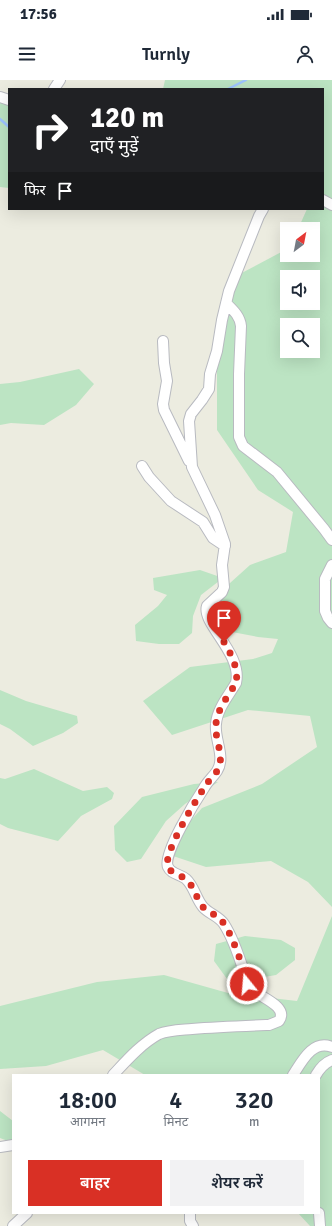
<!DOCTYPE html>
<html lang="hi">
<head>
<meta charset="utf-8">
<style>
	:root { --surface:#fff; --page:#f2f2f3; --text:#1f2937; --muted:#747a83; --accent:#d93025 }
	body { margin:0; font-family:Signika,"Noto Sans Devanagari",sans-serif; background:var(--page); color:var(--text); height:100vh; display:flex; flex-direction:column; font-size:15px; white-space:nowrap }
	* { box-sizing:border-box; margin:0 }
	p { font-size:13px; color:var(--muted) }
	.icon { flex:none; width:22px; height:22px; fill:none; stroke:currentColor; stroke-width:2; stroke-linecap:round; stroke-linejoin:round }
	.map { position:relative; flex:1; overflow:hidden }
	.panel { position:absolute; left:12px; top:994px; width:308px; height:140px; display:flex; flex-direction:column; background:var(--surface); border-radius:0px; box-shadow:0 4px 16px #0002 }
	.panel>* { flex:none }
	.banner { position:absolute; left:8px; top:8px; width:316px; height:122px; border-radius:0px; box-shadow:0 4px 16px #0002; background:#202124; color:#fff; overflow:hidden }
	.needle { width:26px; rotate:32deg }
	.controls { position:absolute; left:280px; top:142px; display:grid; gap:8px }
	.controls a { display:grid; place-items:center; width:40px; height:40px; border-radius:0px; background:var(--surface); box-shadow:0 4px 16px #0002; font-size:20px }
	.pin { position:absolute; display:grid; place-items:center; width:34px; height:34px; color:#fff; margin:-41px -17px; border-radius:50% 50% 50% 0; rotate:-45deg; box-shadow:0 0 4px #0007 }
	.pin .icon { rotate:45deg }
	.me { position:absolute; width:44px; margin:-22px; rotate:343deg; stroke-linejoin:round; filter:drop-shadow(0 0 3px #0008) }
	.turn { display:flex; align-items:center; gap:14px; height:84px; padding:0 16px; font-size:18px }
	.turn .icon { width:52px; height:52px; stroke-width:2.5 }
	.turn b { display:block; font-size:28px; line-height:34px }
	.then { display:flex; align-items:center; height:38px; padding:0 16px; background:#0003; gap:8px; font-size:15px }
	.eta { display:flex; justify-content:space-evenly; align-items:center; height:68px; text-align:center }
	.eta b { font-size:24px; font-weight:600; line-height:28px }
	.button { display:flex; gap:8px; margin-top:auto; padding:8px 16px }
	.button a { flex:1; height:46px; border-radius:0px; background:var(--accent); color:#fff; font-size:16px; font-weight:600; line-height:46px; text-align:center }
	.button a+a { background:var(--page); color:var(--text) }
	.status { display:flex; justify-content:space-between; align-items:center; height:28px; padding:0 20px; background:var(--surface); direction:ltr }
	.status svg { height:11px; fill:currentColor }
	header { display:flex; justify-content:space-between; align-items:center; height:52px; padding:0 16px; background:var(--surface); font-size:18px; font-weight:600 }
	.map>svg:first-child { display:block }
	.green { fill:#bce4c3; fill-rule:evenodd }
	.lines { fill:none; stroke-linecap:round; stroke-linejoin:round }
	.stream { stroke:#9ec5ff; stroke-width:2.5 }
	.minor-casing { stroke:#b8bac0; stroke-width:12 }
	.minor { stroke:#fff; stroke-width:10 }
	.route { stroke:#d93025; stroke-width:7; stroke-dasharray:0 12.6 }
</style>
</head>
<body>
<div class="status"><b>17:56</b><svg viewBox="0 0 49 12"><path d="M0 12V9h3v3zM5 12V6h3v6zM10 12V3h3v9zM15 12V0h3v12zM26 1h20v11H26zM47 4h2v5h-2z"/></svg></div>
<header><svg class="icon" aria-label="menu" viewBox="0 0 24 24"><path d="M4 6h16M4 12h16M4 18h16"/></svg>Turnly<svg class="icon" aria-label="person" viewBox="0 0 24 24"><circle cx="12" cy="8" r="4"/><path d="M4 21q1-7 8-7t8 7"/></svg></header>
<div class="map">
<svg width="332" height="1146" viewBox="0 0 332 1146">
	<rect width="100%" height="100%" fill="#ecece0"/>
	<path class="green" d="M165,0H332V827L308,802L271,781L206,787L173,776L174,759L202,728L262,704L317,667L310,636L248,630L172,655L143,621L190,587L253,579L272,573L278,559L258,557L232,552L213,537L220,512L250,485L286,472L293,432L258,410L217,350V266L236,196L287,169V175H313V149H298L307,129H323V9H163ZM287,197H313V223H287ZM287,245H313V271H287Z
		M0,14L9,24V108L0,107Z
		M79,289L94,304L76,325L44,345L11,343L0,345V304L20,302Z
		M200,490L223,498L201,515L193,536L192,553L179,564H159L136,561L135,545L158,526L167,515L154,510L153,498Z
		M0,610L26,621L77,636L78,643L63,653L33,666L10,649L0,644Z
		M34,689L83,711L107,707L114,713L112,719L81,736L58,761L8,748L0,744V698L5,699Z
		M218,702L185,724L166,741L141,779L127,782L115,770L114,746L142,717L194,704Z
		M332,836V1146H310L298,1133H319V995H145L103,970L46,986L0,989V926L97,902L164,895L228,913L297,921Z
		M245,856L281,860L295,868V880L276,895L230,903L214,881L216,864Z
		M0,1031L13,1041V1063L0,1058Z"/>
	<g class="lines">
		<path class="stream" d="M228,9L246,0
			M0,39L9,47"/>
		<g class="minor-casing">
			<path id="minor" d="M54,9L60,0
				M0,17L9,20
				M323,120L332,125
				M226,223C233,230 240,236 241,246L239,294V357L243,366L277,392L324,449L332,460
				M163,261L164,283L167,301L163,324L164,330L189,381
				M142,386L149,397L171,421L203,442L213,458L225,466
				M332,485L325,499V531L328,538L332,543
				M113,995C127,980 141,964 159,954C169,950 182,950 192,949C218,947 244,946 269,945L279,941C290,925 255,916 248,906C246,903 245,896 244,892C239,876 233,858 224,844C219,836 209,834 203,827C196,819 194,806 186,799C180,794 171,794 168,787C162,775 196,720 204,708C207,702 213,697 217,691C226,677 214,659 216,644C217,629 229,615 236,603C243,574 201,543 207,526L222,512L224,507L222,485L225,464L215,435L192,387L189,341L191,334L202,320L209,309L210,294L217,271L222,240L229,211L259,136L263,129
				M293,995C302,981 313,959 332,967
				M316,995C320,988 324,983 332,980
				M0,1067L13,1065
				M190,1133V1141L193,1146
				M319,1133L320,1146
				M13,1146L27,1133"/>
		</g>
		<use href="#minor" class="minor"/>
	</g>
	<g class="lines">
		<path class="route" d="M224,562C231,574 239,589 236,603C229,615 217,629 216,644C214,659 226,678 217,691C213,697 207,702 204,708C196,720 162,775 168,787C172,795 183,795 188,801C195,809 197,820 203,827C208,833 216,834 221,840C231,850 244,889 247,904"/>
	</g>
</svg>
<div class="controls">
<a><svg class="needle" viewBox="-14 -14 28 28"><path d="M0-13l5 13h-10z" fill="#e53935"/><path d="M0 13l5-13h-10z" fill="#747a83"/></svg></a>
<a><svg class="icon" aria-label="sound" viewBox="0 0 24 24"><path d="M4 9h4l5-4v14l-5-4H4zM17 9q2 3 0 6"/></svg></a>
<a><svg class="icon" aria-label="search" viewBox="0 0 24 24"><circle cx="10" cy="10" r="6"/><path d="M15 15l6 6"/></svg></a>
</div>
<div class="pin" style="left:224px;top:562px;background:#d93025"><svg class="icon" aria-label="arrive" viewBox="0 0 24 24"><path d="M6 21V4h12l-3 4 3 4H6"/></svg></div>
<svg class="me" style="left:247px;top:904px" viewBox="-20 -20 40 40"><circle r="17" fill="#d93025" stroke="#fff" stroke-width="3"/><path d="M0-11L8 9 0 5-8 9z" fill="#fff"/></svg>
<div class="banner">
<div class="turn"><svg class="icon" aria-label="right" viewBox="0 0 24 24"><path d="M7 20v-9h11M14 6l5 5-5 5"/></svg><div><b>120 m</b>दाएँ मुड़ें</div></div>
<div class="then">फिर<svg class="icon" aria-label="arrive" viewBox="0 0 24 24"><path d="M6 21V4h12l-3 4 3 4H6"/></svg></div>
</div>
<section class="panel">
<div class="eta">
<div><b>18:00</b><p>आगमन</p></div>
<div><b>4</b><p>मिनट</p></div>
<div><b>320</b><p>m</p></div>
</div>
<div class="button"><a>बाहर</a><a>शेयर करें</a></div>
</section>
</div>
</body>
</html>
